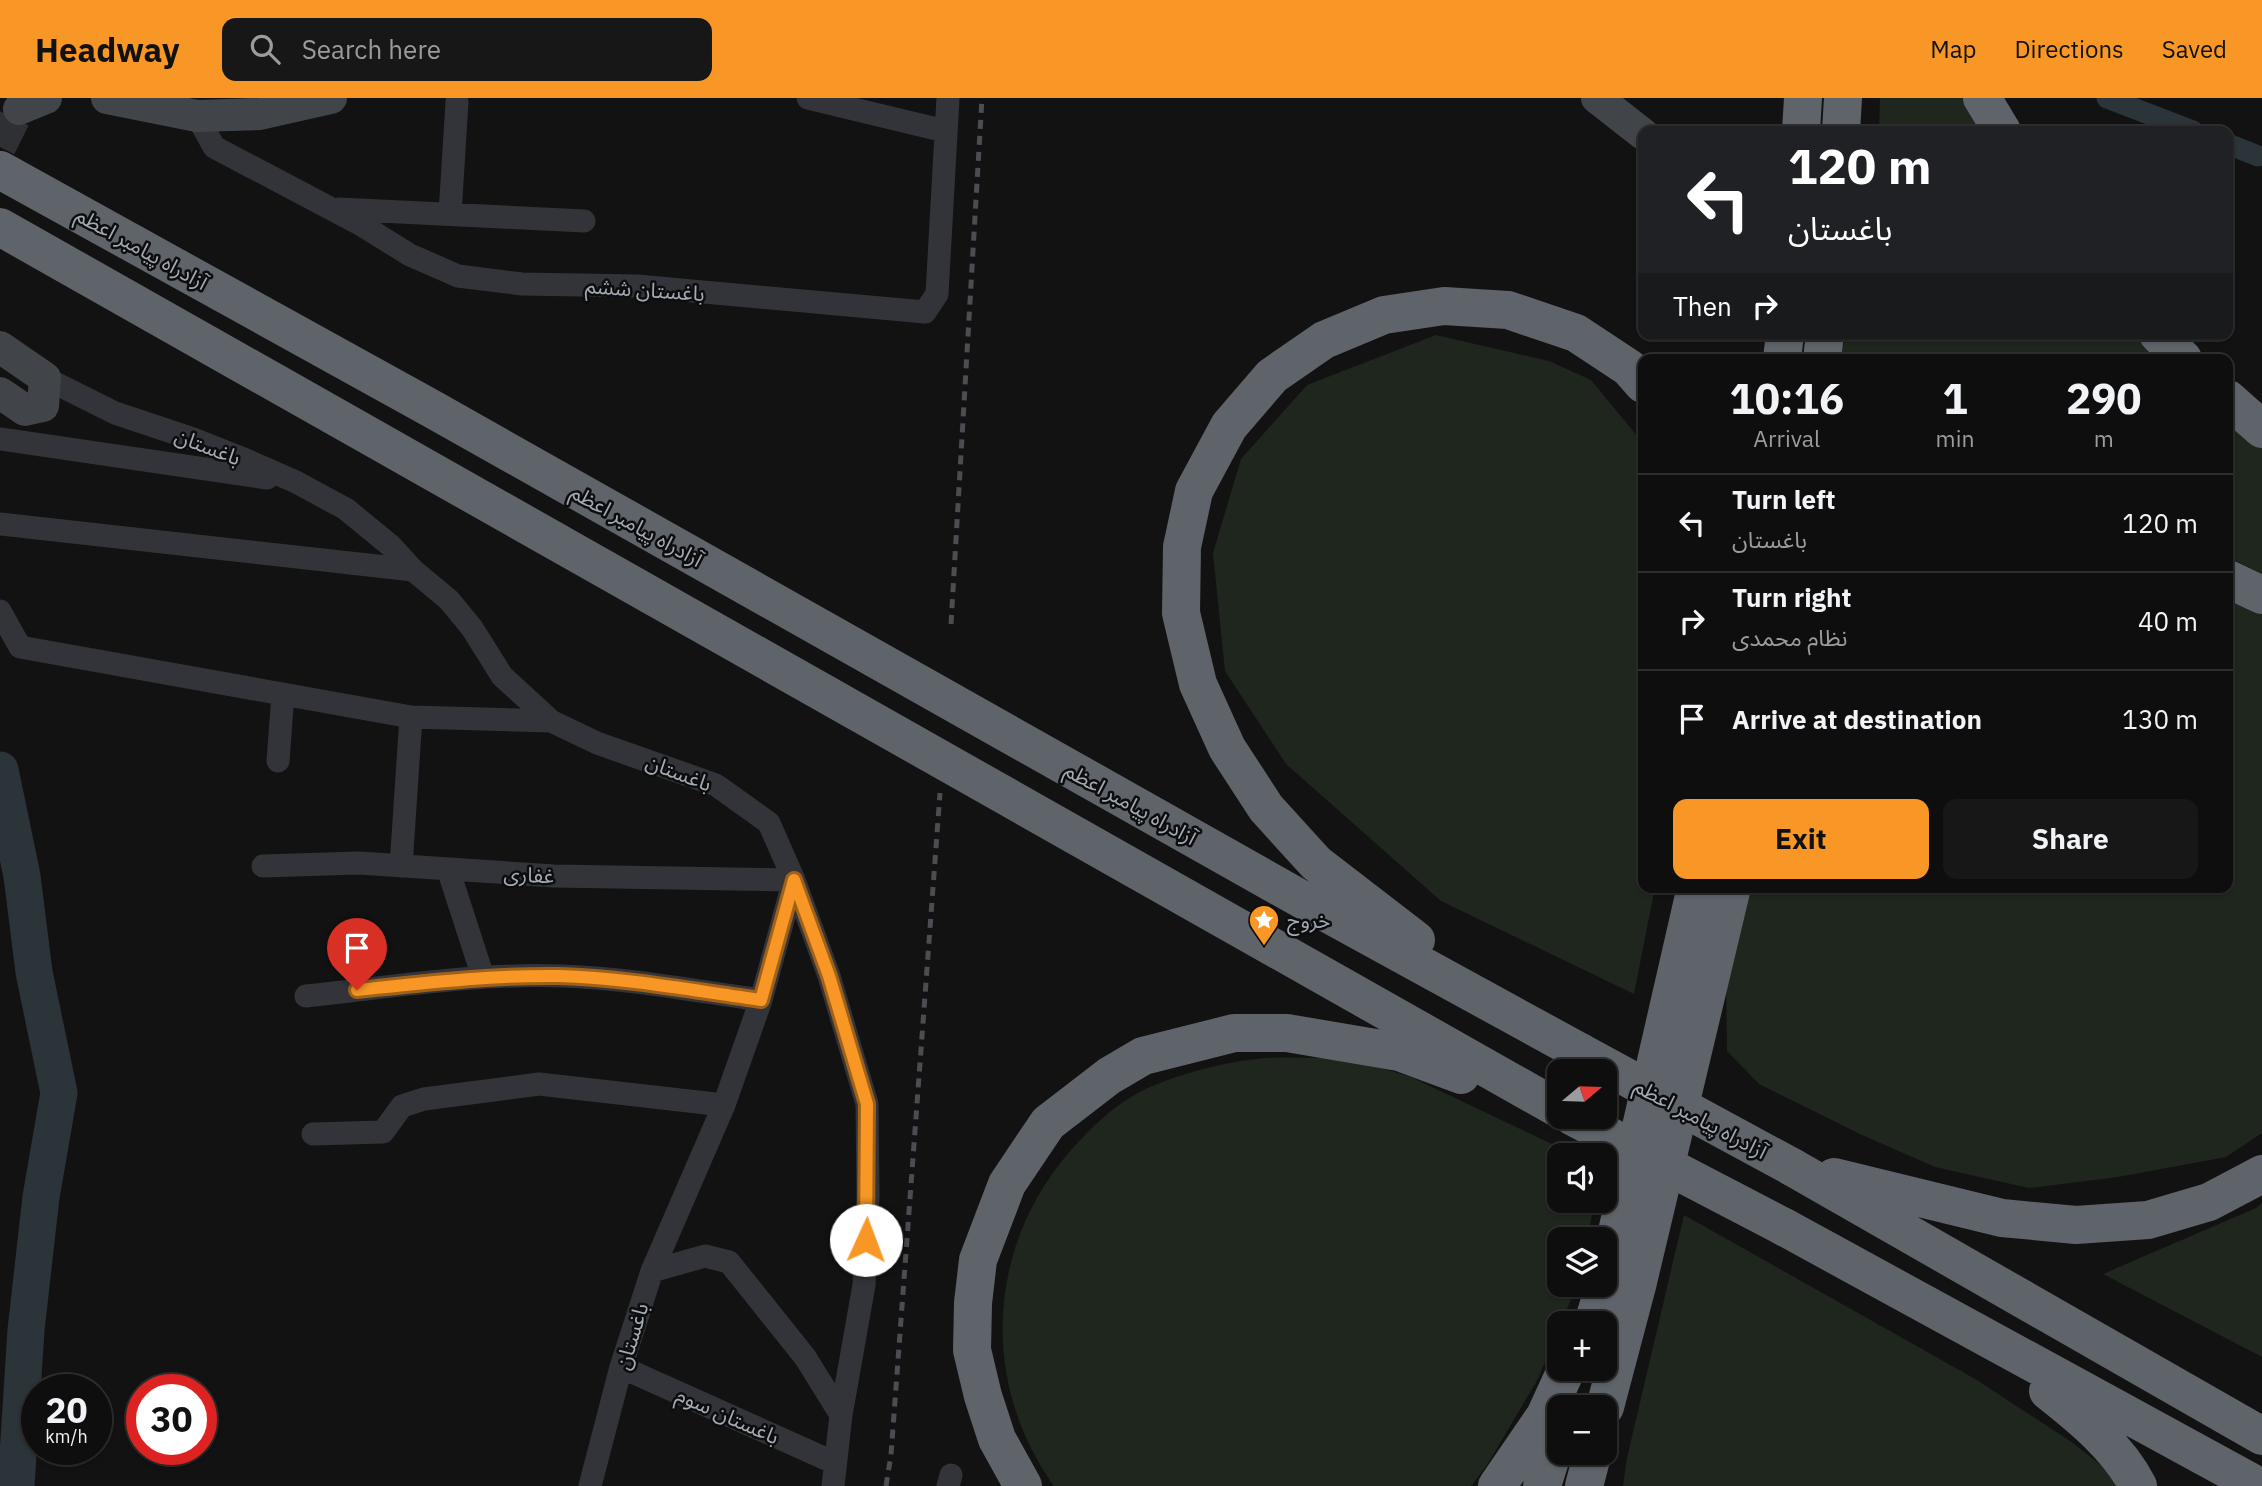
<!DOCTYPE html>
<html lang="en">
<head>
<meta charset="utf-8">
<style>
	:root { --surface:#0e0e0e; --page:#171717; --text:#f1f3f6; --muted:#9b9c9e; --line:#2e2e2e; --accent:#f89725 }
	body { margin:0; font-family:"IBM Plex Sans","Noto Sans Arabic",sans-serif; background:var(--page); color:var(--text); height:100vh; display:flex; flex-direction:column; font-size:26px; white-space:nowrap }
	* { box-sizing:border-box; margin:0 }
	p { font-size:23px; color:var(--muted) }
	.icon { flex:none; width:38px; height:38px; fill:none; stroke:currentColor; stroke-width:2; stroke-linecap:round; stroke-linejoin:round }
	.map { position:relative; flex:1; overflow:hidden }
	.details { position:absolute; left:1638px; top:256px; width:595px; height:539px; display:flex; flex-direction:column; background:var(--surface); border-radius:14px; box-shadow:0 2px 5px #0004,0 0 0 2px var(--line) }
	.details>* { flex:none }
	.top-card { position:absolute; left:1638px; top:28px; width:595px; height:214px; border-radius:14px; box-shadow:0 2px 5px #0004,0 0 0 2px var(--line); background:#202124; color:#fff; overflow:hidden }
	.needle { width:46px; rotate:71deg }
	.controls { position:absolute; left:1547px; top:961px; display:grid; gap:14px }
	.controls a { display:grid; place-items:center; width:70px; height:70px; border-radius:14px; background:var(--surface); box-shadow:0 2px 5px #0004,0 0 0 2px var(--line); font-size:35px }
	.speed { position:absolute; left:21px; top:1276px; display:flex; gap:14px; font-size:35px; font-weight:700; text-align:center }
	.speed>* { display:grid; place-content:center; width:91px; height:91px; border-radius:50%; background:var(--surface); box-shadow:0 2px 5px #0004,0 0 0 2px var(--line); line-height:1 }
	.speed small { font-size:18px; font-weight:400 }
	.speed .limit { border:10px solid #d22; background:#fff; color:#111 }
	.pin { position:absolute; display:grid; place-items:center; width:60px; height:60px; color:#fff; margin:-72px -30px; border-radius:50% 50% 50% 0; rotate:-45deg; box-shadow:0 0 7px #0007 }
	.pin .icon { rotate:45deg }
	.me { position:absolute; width:77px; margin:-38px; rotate:2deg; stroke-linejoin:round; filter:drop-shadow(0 0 5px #0008) }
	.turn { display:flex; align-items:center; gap:24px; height:147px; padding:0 35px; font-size:32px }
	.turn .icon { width:91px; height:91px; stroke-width:2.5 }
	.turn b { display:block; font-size:49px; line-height:60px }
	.then { display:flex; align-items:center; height:66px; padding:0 35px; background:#0003; gap:14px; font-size:26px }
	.eta { display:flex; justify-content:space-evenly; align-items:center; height:119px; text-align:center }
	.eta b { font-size:42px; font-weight:700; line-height:49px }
	.button { display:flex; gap:14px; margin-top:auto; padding:14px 35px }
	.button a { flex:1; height:80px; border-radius:14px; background:var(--accent); color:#111; font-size:28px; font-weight:700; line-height:80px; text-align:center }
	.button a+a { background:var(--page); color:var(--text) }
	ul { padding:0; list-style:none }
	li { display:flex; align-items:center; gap:21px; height:98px; padding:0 35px; border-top:2px solid var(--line) }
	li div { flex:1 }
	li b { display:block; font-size:26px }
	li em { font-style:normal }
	header { display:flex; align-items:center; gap:42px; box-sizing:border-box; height:98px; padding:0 35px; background:var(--accent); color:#111 }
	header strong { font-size:33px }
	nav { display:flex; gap:38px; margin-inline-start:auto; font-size:24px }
	.search { width:490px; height:63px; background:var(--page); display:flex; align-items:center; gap:18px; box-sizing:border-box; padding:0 24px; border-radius:14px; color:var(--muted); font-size:26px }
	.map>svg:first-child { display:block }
	.green { fill:#1e261e }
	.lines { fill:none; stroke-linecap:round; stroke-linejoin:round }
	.canal { stroke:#2a3439; stroke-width:21 }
	.river { stroke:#2a3439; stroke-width:37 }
	.secondary-tunnel { stroke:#2f3033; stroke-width:32; stroke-dasharray:32 16; stroke-linecap:butt }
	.street { stroke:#333439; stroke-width:23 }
	.secondary { stroke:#414449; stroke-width:32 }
	.highway { stroke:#5f636a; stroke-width:38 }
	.rail { stroke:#4a4d52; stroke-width:5; stroke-dasharray:9 7; stroke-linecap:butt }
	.highway-bridge { stroke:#5f636a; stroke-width:38 }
	.route-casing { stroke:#a16218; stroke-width:18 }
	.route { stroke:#f89725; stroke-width:12 }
	.labels { text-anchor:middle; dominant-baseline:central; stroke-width:5; stroke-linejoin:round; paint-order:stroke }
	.street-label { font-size:21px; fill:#a3aab5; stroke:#0d0d0e }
	.poi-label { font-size:21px; fill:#a3aab5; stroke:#0d0d0e; text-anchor:start }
</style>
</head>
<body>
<header>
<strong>Headway</strong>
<div class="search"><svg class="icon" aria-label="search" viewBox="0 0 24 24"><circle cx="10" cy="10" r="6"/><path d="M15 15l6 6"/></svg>Search here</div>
<nav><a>Map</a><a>Directions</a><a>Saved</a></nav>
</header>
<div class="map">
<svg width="2262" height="1388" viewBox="0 0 2262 1388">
	<rect width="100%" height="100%" fill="#121213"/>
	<path class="green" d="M1880,0H1964L1982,33H1879Z
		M1845,236H2139L2171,261H1841Z
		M1436,237L1549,263L1591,282L1643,345V789H1655L1634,896L1441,803L1286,666L1225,573L1213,455L1241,361L1307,287Z
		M2228,303L2262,334V476L2228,459Z
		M2228,496L2262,517V1035L2226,1059L2118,1079L2029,1090L1935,1069L1862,1037L1759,986L1727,953L1726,866L1750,789H2228Z
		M1327,960L1369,966L1411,979L1575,1057H1559V1102L1595,1103L1587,1141H1559V1186L1577,1187L1538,1281L1487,1367L1471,1388H1054C979,1284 987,1146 1072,1051C1092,1029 1111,1010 1136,996C1165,980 1216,966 1248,962C1274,958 1301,960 1327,960Z
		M2262,1105V1259L2103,1176L2256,1110Z
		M1684,1117L1977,1282L2073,1345L2107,1372L2120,1388H1623L1627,1360Z"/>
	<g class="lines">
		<path class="canal" d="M2107,0L2193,33
			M2228,46L2258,58"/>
		<path class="river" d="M0,672L22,778L34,874L59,995L41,1099L26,1232L16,1388"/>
		<path class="secondary-tunnel" d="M0,49L19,11"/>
		<path class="street" d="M808,0L945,33
			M197,18L214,49L360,126L410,157L458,178L522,186L637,188L925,214L937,196L948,0
			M339,111L584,123
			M450,116L457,4
			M45,280L115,315L193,341L246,362L296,384L346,411L391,448L413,472L449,502L472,530L502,578L551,623L597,645L716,687L769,725L794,782L761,902L724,1007L652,1173L621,1269L590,1388
			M0,341L267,380
			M0,426L413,472
			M0,513L20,549L411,619L551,623
			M278,663L283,596
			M263,768L359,765L554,778L794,782L829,878L867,1006L868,1097L864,1187L841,1317L833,1388
			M401,768L411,619
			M448,771L483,879
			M306,898C391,889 476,875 561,878C628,880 695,893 761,902
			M313,1036L383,1034L402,1008L424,1001L539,986L724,1007
			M652,1173L705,1158L729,1164L805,1259L841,1317
			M621,1269L835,1365
			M948,1388L951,1377"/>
		<path class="secondary" d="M107,0L197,18L260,16L331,0
			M1597,0L1643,36
			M19,11L46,0
			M0,249L45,280L43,308L25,312L0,295"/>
		<path class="highway" d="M1982,0L2002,33
			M1801,33L1803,0
			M1841,33L1843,0
			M0,72L434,312L1310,806L1580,954
			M0,129L1559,1011
			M2158,236L2183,261
			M1782,261L1785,236
			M1822,261L1825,236
			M2228,301L2262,331
			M2228,481L2262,497
			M1416,842L1316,765L1266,710L1227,650L1198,586L1181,515L1182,449L1194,393L1229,328L1272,278L1324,242L1384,217L1444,208L1508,212L1576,235L1629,270L1643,286
			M1792,1069L2262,1338
			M1834,1079L2002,1120L2076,1127L2148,1122L2209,1104L2262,1076
			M1784,1129L2258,1388
			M1593,1225L1605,1186L1696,789
			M2048,1293C2081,1319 2118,1349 2138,1388
			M1605,1309L1637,1188L1732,789
			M1023,1388L997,1341L983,1298L972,1252L973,1205L978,1162L1007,1086L1048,1025L1109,978L1143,958L1234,935H1287L1399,954L1461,977
			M1497,1388L1545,1318L1567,1270
			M1542,1388L1559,1333
			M1584,1388L1593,1354"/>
		<path class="rail" d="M951,526L982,0
			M886,1388L891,1357L940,695"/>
		<path class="highway-bridge" d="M1580,954L1792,1069
			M1573,1019L1784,1129"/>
	</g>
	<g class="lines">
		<g class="route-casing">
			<path id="route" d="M357,892C424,885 491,877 559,878C627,880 695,893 761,902L794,782L829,878L867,1006L866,1142"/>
		</g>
		<use href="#route" class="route"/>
	</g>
	<defs>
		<g id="sight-pin" transform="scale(1.575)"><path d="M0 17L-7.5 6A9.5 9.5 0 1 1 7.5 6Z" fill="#f89725" stroke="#0d0d0e"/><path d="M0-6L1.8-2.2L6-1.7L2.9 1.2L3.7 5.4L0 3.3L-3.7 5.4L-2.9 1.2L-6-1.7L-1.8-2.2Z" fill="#fff"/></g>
	</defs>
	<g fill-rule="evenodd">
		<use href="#sight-pin" x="1264" y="822"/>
	</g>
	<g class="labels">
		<g class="street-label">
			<text transform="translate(142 150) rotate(29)">آزادراه پیامبر اعظم</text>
			<text transform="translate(645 191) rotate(4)">باغستان ششم</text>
			<text transform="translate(208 348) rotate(21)">باغستان</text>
			<text transform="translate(637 427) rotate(29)">آزادراه پیامبر اعظم</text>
			<text transform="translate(679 674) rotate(21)">باغستان</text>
			<text transform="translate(1131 705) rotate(29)">آزادراه پیامبر اعظم</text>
			<text transform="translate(529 776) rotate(3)">غفاری</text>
			<text transform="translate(1701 1020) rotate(28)">آزادراه پیامبر اعظم</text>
			<text transform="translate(631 1238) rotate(-73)">باغستان</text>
			<text transform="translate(728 1317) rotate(24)">باغستان سوم</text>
		</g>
		<g class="poi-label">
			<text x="1287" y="822">خروج</text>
		</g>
	</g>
</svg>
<div class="controls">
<a><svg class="needle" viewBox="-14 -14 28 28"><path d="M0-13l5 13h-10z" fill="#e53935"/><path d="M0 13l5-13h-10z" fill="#9b9c9e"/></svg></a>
<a><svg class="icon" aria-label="sound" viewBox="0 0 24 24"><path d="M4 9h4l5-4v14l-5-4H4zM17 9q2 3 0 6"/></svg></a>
<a><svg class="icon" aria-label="layers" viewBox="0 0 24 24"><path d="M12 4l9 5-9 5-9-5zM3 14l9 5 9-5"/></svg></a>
<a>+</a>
<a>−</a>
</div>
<div class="speed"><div>20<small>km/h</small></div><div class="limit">30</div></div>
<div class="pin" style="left:357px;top:892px;background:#d93025"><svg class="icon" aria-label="arrive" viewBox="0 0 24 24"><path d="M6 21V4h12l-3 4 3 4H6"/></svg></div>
<svg class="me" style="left:866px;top:1142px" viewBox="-20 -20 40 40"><circle r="19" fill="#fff"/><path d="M0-13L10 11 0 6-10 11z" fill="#f89725"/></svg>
<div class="top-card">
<div class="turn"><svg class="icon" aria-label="left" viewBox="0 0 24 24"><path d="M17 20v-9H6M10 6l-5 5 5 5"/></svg><div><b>120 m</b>باغستان</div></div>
<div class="then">Then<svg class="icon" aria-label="right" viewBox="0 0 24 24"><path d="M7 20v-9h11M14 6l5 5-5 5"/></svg></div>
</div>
<section class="details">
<div class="eta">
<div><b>10:16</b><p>Arrival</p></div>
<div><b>1</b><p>min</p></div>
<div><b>290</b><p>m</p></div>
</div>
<ul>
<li><svg class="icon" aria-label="left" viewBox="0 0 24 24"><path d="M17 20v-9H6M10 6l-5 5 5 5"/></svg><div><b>Turn left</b><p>باغستان</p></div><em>120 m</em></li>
<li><svg class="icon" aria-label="right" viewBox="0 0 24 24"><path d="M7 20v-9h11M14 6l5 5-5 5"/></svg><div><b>Turn right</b><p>نظام محمدی</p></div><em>40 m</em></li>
<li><svg class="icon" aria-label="arrive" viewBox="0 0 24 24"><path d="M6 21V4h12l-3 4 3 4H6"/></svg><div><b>Arrive at destination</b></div><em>130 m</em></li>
</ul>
<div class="button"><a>Exit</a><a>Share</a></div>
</section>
</div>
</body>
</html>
